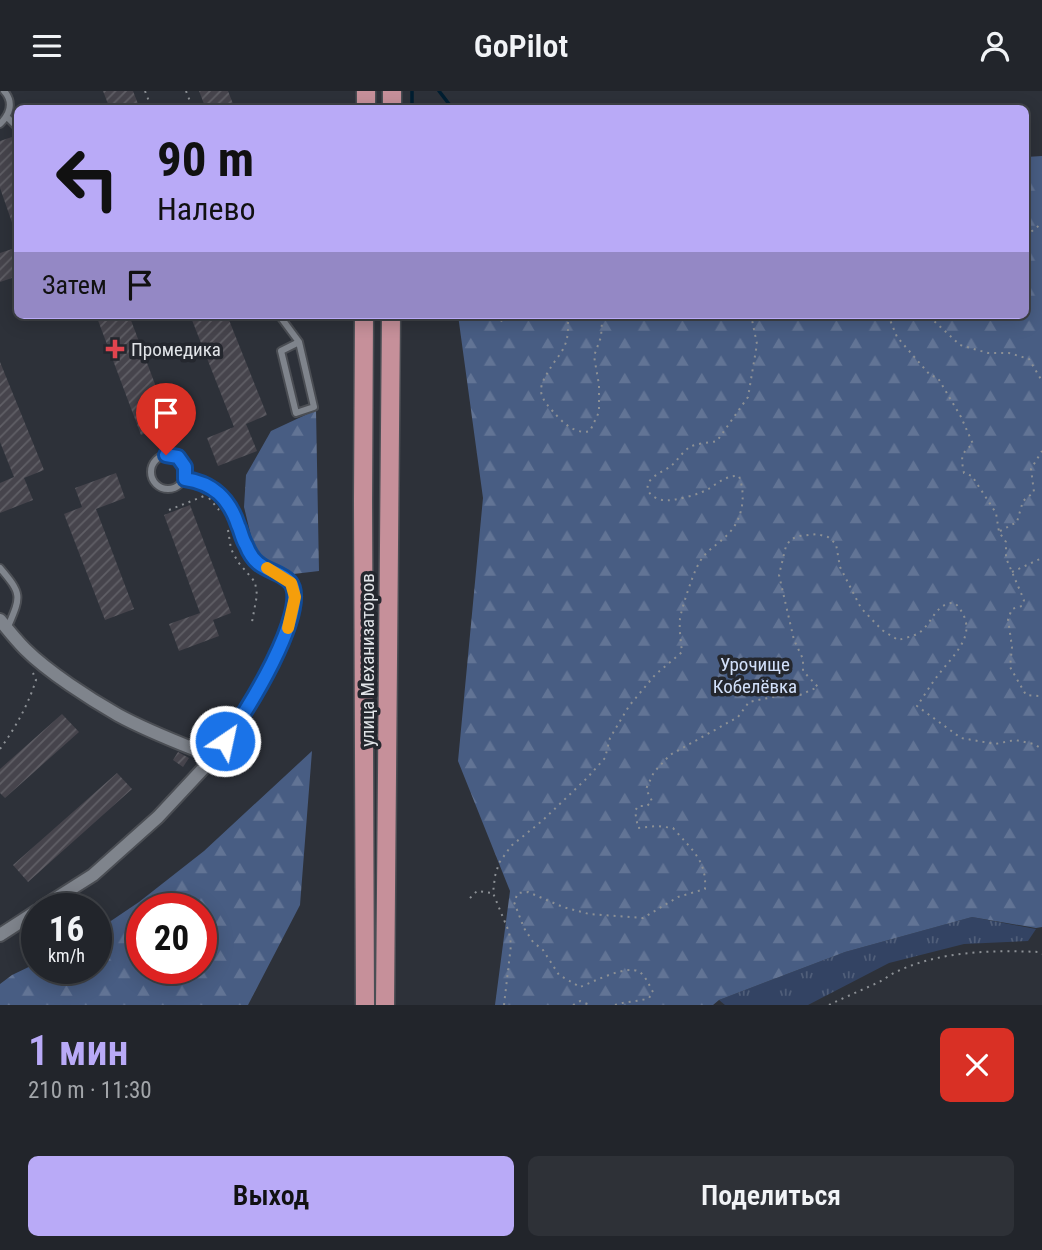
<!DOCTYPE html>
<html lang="ru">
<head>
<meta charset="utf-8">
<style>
	:root { --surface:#22252b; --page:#2e3137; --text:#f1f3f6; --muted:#a2a5a9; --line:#3f4247; --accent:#b9aaf7 }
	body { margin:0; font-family:"Roboto Condensed",sans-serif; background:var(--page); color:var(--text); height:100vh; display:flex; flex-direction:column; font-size:26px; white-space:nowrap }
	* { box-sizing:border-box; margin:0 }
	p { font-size:23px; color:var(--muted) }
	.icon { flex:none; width:38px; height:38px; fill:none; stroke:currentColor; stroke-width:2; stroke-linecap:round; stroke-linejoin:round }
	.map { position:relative; height:914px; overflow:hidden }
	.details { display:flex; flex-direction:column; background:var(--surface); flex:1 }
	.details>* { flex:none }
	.banner { position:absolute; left:14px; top:14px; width:1015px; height:214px; border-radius:10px; box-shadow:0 4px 18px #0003,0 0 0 2px var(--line); background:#b9aaf7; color:#111; overflow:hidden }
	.speed { position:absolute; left:21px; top:802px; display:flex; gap:14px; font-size:35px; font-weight:700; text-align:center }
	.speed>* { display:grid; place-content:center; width:91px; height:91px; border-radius:50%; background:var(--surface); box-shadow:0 4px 18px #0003,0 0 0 2px var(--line); line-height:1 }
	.speed small { font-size:18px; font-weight:400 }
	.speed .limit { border:10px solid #d22; background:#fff; color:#111 }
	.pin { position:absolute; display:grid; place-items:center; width:60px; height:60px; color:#fff; margin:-72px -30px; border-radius:50% 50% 50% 0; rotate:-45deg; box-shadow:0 0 7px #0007 }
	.pin .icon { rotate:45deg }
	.me { position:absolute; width:77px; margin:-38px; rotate:34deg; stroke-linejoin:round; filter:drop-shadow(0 0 5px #0008) }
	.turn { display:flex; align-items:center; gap:24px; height:147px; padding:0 28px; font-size:32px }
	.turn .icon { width:91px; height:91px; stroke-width:2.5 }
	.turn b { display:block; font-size:49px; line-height:60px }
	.then { display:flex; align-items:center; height:66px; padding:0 28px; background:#0003; gap:14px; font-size:26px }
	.round { display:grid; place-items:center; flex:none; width:74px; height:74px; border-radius:10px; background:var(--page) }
	.head { display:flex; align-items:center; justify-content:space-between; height:119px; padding:0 28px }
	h1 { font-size:42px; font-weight:600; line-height:52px; color:var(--accent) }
	.action { display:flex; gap:14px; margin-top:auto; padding:14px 28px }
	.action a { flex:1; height:80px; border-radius:10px; background:var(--accent); color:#111; font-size:28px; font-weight:600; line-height:80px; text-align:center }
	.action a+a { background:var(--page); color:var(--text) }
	header { display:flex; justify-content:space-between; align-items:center; height:91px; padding:0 28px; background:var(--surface); font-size:32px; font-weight:600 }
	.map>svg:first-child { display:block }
	.grass { fill:url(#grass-tufts) }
	.forest { fill:url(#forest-firs); fill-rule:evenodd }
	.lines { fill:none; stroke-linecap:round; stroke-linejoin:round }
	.stream { stroke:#001e31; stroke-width:3.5 }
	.building { fill:url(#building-hatch) }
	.service-casing { stroke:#4b4e54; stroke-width:10 }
	.minor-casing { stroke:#4b4e54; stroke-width:16 }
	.primary-casing { stroke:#4b4e54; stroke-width:21 }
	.path { stroke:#8c9095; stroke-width:2; stroke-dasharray:2 5; stroke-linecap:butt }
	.service { stroke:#7f848c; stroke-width:6 }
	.minor { stroke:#7f848c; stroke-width:12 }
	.primary { stroke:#c6909a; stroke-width:18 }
	.route-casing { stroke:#114b97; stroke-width:18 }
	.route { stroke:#1a73e8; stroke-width:12 }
	.slow { stroke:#f59e0b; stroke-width:12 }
	.health-dot { fill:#e0444e; stroke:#24272e; stroke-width:2.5 }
	.labels { text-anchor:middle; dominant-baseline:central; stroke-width:7; stroke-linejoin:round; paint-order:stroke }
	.poi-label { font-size:19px; fill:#e1e4e8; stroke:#24272e; text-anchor:start }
	.street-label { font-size:19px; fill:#e1e4e8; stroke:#24272e }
	.park-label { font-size:19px; fill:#d2e0fa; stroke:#24272e }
</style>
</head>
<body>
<header><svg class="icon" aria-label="menu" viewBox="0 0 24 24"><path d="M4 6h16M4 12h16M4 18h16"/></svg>GoPilot<svg class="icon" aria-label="person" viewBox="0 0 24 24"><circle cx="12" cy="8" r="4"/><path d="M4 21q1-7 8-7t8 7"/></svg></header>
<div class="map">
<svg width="1042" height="914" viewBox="0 0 1042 914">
	<defs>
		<pattern id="grass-tufts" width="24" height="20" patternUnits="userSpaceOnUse" patternTransform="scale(1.75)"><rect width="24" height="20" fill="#334363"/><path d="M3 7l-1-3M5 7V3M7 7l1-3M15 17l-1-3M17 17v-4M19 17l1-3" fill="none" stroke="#505e79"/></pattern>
		<pattern id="forest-firs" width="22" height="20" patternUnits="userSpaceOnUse" patternTransform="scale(1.75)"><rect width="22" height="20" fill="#485d83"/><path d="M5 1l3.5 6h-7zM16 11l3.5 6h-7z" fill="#627495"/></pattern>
		<pattern id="building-hatch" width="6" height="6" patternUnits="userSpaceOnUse" patternTransform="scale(1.75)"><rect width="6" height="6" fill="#46444c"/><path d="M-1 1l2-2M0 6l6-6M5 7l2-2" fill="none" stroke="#605f66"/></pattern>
	</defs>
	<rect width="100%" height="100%" fill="#2d3139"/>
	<path class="grass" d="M972,826L1036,838L1028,850L964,853L889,872L808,914H725L719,909L845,861Z"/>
	<path class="forest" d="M1042,65V836L1036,837L972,826L845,861L719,909L713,914H495L510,800L458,670L483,407L458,224H1026V66Z
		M316,319L319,480L285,484L269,475L253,453L244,416L246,384L271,340Z
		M312,660L300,814L248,914H0V893L12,884L37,872V877H96V840L139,811L204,760ZM201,817V877H142V817Z"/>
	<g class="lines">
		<path class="stream" d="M412,0V18
			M439,0L449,13L457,18"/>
	</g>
	<path class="building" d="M103,0H133L140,18H110Z
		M199,0H228L235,18H206Z
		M12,46L18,63V142L16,143L0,97V50Z
		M18,156V185L0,191V162Z
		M96,224H129L170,333L141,344Z
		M190,224H227L267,324L246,333L257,360L218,375L207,347L234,336Z
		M0,271L44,379L24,387L33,409L0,422V392L14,386L0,351Z
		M116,382L125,407L96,418L134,518L105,529L64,423L82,416L75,397Z
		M190,414L231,522L213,529L219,545L179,560L169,533L200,522L164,424Z
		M62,623L79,641L5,707L0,702V678Z
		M178,661L189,667L183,676L173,669Z
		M117,682L132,698L28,791L13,774Z"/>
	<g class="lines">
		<g class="service-casing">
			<path id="service" d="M7,26L18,37
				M0,33C10,23 14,11 4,0
				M279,224L299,251L314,316L296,322L281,260L299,251
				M151 381a17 17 0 1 1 34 0a17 17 0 1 1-34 0Z
				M185,388C229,394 230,420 245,453C248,459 253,467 257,471C267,480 286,482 292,495C304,521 268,579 255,603C249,614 243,626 237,636C230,646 221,656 214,666
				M0,477C23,504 21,505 7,538"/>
		</g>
		<g class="minor-casing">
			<path id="minor" d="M0,529C8,539 16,549 25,558C48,581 90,608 118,624C149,641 182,653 214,666L158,726L93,784L41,817
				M0,844L37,820"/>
		</g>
		<g class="primary-casing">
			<path id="primary" d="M366,18V0
				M392,18V0
				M364,224L363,410L365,914
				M385,914L391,224"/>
		</g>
		<path class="path" d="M145,0L152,18
			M186,0L193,18
			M1026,145L1042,132
			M496,224L500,229L505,231L509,226V224
			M568,224C568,235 569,246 564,256C562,261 558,266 555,270C535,300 536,303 561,329C569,337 580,343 590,340L599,321V294L594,265L601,246L602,231L604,224
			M888,224L897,246L930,284L938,287L961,326L973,353C960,363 961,367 964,382L972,385L996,422L999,441L1006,451V467L1024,509L1022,515L1012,518L1008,528L1012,556L1010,576L1026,604L1040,605L1042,607
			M932,224L934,230L960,254L988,262H1009L1029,268L1042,290
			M209,407L219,419
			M169,419L204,405
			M228,439L231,458L238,471L255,491L257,504L252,531
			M1000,440L1017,431L1023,410L1034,401L1031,378L1042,360
			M1012,481L1042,467
			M0,658C16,636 28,614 36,589L33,582
			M470,807L477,800L492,802
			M504,914L511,854L509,841L493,802L495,785L499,772L511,755L542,730L587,687L605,667L610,647L629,615L655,584L682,561C681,551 679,539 680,528C681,519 692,486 697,476C706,457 718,455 730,441C743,426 746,404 739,385C728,384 719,391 710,397C701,403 673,411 663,409C658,409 651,405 649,401C642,388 663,381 671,375C677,370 683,360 690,356C697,352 709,352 717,350L748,306L757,253L751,224
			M573,914L580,910L590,914
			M615,914C626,910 638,911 649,907L653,901C649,894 646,886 640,881C627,873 593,891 580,896L559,884L543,859L533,851L524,837L514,811L518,802L528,801L563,816L589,823L643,827L678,806L705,798C707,769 691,758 673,737L657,735L638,737L635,720L638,715H647L652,710L646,698L654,681L670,664L738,626L749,611L787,603L800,604L818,596L803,580V568L794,549L779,484L786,455L791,448L800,445L817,443L828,446L836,453L840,476L861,517L882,539L898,549C905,547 915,545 920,541C933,531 936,511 955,512C981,540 957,560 939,583C931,593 924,605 917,615L961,647L995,653L1015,649L1034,653L1042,658
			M829,914C845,906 862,899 879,891C885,888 891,883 898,880C941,860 992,859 1039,861L1042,863"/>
		<use href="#service" class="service"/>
		<use href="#minor" class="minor"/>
		<use href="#primary" class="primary"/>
	</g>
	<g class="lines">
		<g class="route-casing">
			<path id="route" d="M166,364L178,366L185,376V388C213,392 229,407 238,434C241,440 242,448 246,454C248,459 253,468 258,472C267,480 282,482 290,491C312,517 243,627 225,650"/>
		</g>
		<use href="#route" class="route"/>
		<path class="slow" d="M267,477L291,492L295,506L288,537"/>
	</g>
	<path class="health-dot" d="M111.5 247.5h7v7h7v7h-7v7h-7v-7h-7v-7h7z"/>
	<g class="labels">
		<g class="poi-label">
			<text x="131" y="258">Промедика</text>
		</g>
		<g class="street-label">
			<text transform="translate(367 569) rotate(-90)">улица Механизаторов</text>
		</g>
		<g class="park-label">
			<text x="755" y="573">Урочище<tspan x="755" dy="22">Кобелёвка</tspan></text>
		</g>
	</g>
</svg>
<div class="speed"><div>16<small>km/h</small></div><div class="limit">20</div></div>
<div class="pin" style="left:166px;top:364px;background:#d93025"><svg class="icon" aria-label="arrive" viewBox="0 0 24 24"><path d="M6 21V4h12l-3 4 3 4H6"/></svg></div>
<svg class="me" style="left:225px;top:650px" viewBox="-20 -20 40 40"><circle r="17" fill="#1a73e8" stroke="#fff" stroke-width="3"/><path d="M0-11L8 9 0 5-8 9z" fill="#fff"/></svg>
<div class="banner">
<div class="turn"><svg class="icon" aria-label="left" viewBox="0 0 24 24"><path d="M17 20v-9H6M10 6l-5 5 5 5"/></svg><div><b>90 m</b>Налево</div></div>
<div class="then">Затем<svg class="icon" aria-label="arrive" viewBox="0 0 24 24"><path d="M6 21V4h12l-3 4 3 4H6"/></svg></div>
</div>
</div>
<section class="details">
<div class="head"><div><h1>1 мин</h1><p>210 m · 11:30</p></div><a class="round" style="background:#d93025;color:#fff"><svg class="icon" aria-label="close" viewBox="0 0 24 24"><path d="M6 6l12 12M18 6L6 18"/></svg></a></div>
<div class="action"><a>Выход</a><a>Поделиться</a></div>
</section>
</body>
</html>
